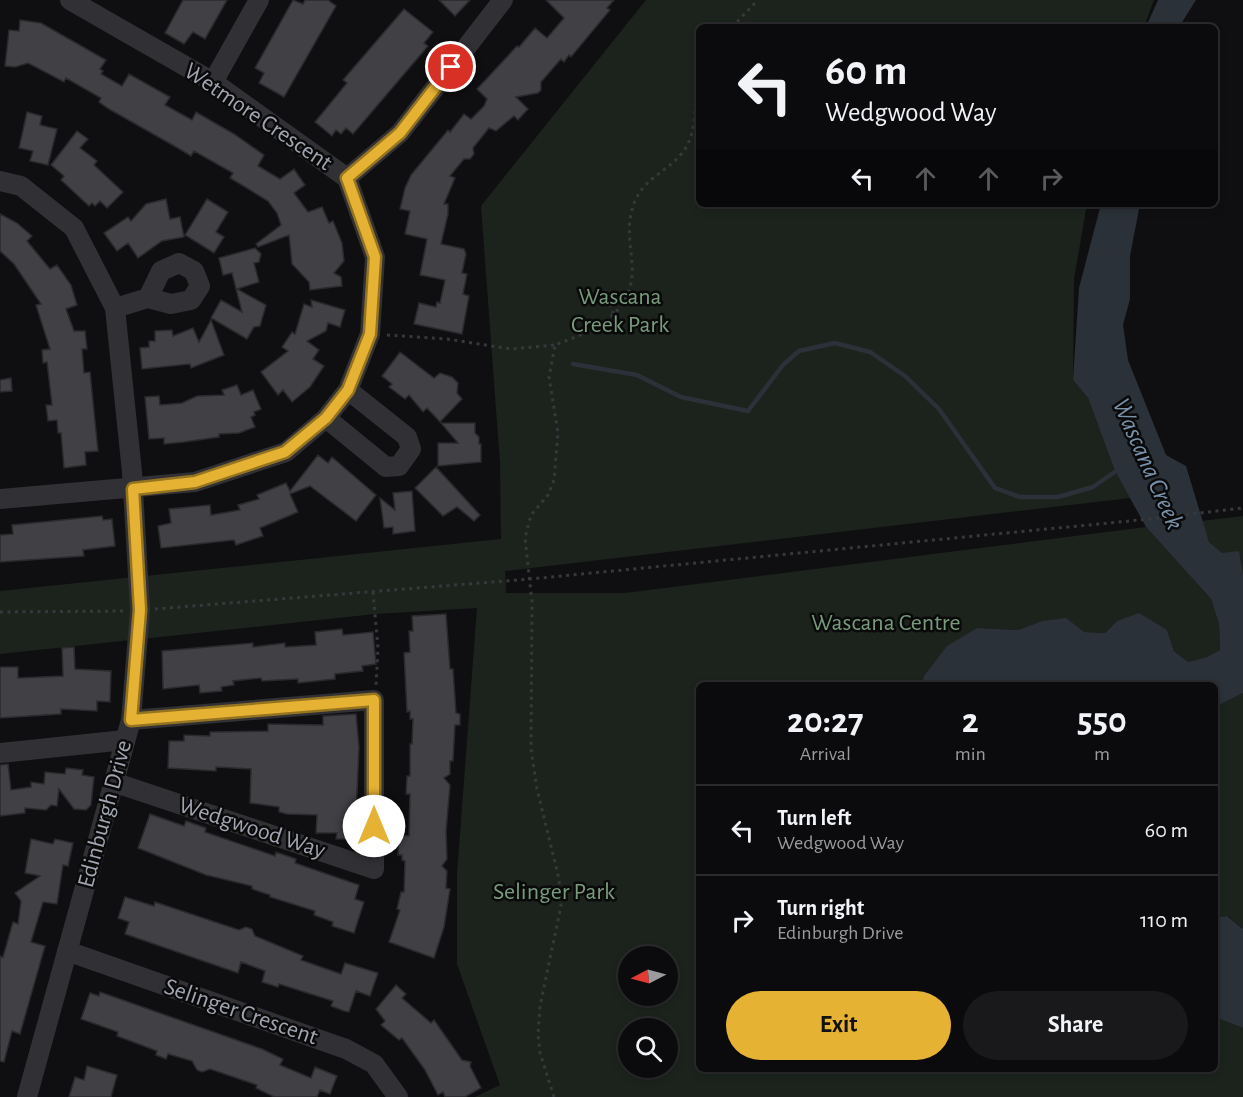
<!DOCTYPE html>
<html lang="en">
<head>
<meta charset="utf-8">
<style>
	:root { --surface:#0b0b0d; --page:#19191b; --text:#f1f3f6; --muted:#9a9b9d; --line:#2b2b2e; --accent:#e5b233 }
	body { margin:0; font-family:"Alegreya Sans",sans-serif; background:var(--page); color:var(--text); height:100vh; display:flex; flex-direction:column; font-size:22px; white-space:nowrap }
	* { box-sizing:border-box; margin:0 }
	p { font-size:20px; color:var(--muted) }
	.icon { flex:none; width:33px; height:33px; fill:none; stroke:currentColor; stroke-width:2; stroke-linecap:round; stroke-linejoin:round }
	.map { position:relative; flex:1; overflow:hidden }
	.panel { position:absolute; left:696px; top:682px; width:522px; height:390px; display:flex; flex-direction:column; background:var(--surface); border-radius:9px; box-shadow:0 3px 9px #0003,0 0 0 2px var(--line) }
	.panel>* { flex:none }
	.banner { position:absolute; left:696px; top:24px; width:522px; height:183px; border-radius:9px; box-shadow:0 3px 9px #0003,0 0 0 2px var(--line); background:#0b0b0d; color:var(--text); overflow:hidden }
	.needle { width:39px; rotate:264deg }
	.buttons { position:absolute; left:618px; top:946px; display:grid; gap:12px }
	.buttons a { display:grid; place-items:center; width:60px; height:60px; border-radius:50%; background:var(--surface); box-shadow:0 3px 9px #0003,0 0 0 2px var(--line); font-size:30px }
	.pin { position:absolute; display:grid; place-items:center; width:51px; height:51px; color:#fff; margin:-26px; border:3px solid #fff; border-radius:50%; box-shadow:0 2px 6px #0007 }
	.me { position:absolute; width:66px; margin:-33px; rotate:0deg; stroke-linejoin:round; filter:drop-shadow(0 0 4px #0008) }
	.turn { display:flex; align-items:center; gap:21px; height:126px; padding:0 30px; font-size:27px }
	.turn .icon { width:78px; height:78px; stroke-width:2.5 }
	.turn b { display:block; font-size:42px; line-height:51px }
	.lanes { display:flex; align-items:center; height:57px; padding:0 30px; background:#0003; justify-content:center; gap:30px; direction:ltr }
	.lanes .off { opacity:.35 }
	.eta { display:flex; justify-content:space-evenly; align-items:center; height:102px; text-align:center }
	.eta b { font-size:36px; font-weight:600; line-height:42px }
	.primary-button { display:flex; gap:12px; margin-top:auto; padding:12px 30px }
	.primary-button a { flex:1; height:69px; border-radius:36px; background:var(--accent); color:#111; font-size:24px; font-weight:600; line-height:69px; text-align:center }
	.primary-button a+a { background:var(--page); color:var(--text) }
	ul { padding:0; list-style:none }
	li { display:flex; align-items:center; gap:18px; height:90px; padding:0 30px; border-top:2px solid var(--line) }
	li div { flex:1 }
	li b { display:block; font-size:22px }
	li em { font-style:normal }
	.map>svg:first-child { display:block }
	.green { fill:#1c231d; fill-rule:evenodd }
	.water { fill:#2a3138 }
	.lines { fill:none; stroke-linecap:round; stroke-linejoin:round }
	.stream { stroke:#2a3138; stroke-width:4.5 }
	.building { fill:#404045; stroke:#2a292c; stroke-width:1.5 }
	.path { stroke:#37383c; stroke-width:3; stroke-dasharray:3 4.5; stroke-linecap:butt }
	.minor { stroke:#313135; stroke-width:20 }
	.route-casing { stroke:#957421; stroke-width:15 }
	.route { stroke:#e5b233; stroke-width:10 }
	.labels { text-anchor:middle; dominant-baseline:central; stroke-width:5; stroke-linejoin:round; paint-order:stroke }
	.street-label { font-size:24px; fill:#a1a5b1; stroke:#0a0a0b }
	.park-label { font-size:24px; fill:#799b7d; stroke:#0a0a0b }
	.water-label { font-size:26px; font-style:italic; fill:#7991aa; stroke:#0a0a0b }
</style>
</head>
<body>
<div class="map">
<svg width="1243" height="1097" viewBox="0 0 1243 1097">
	<rect width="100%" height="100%" fill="#0f0f11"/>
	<path class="green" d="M646,0H1154L1144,27H699V204H1087L1074,279L1073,380L1088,398L1115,471L1130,498L505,571L506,593H625L1146,527L1211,599L1219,624L1220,650L1207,657L1188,662L1174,651L1167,630L1117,621L1105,633L1084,632L1042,621L1018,630L977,628L924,676L921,685L699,686V1070H1215V1017L1243,1028V1097H475L500,1085L457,964V874L477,608L375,614L0,654V591L501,539L500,463L481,206ZM628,957H668V996H628ZM628,1029H668V1068H628Z
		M1243,516V575L1209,542L1201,521Z
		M1243,693V929L1228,916L1215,918V707Z"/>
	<path class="water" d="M1158,0H1196L1179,27H1146Z
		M1101,204H1140L1130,256V299L1123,325L1128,360L1166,455L1186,466L1209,542L1222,553L1239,551L1243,575V693L1215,707V686L921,685L924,676L947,646L977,628L1018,630L1042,621L1066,618L1084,632L1105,633L1117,621L1139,613L1167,630L1174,651L1188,662L1207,657L1220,650L1219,624L1211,599L1146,527L1115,471L1088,398L1073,380L1079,288Z
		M1227,916L1243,929V1028L1215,1017V918Z"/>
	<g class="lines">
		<path class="stream" d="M573,364L637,375L681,397L748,411L783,365L799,351L835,343L870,352L905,376L939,409L995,488L1020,497H1058L1093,487L1119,469"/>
	</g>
	<path class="building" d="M183,0H227L205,39L193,32L184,44L165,33Z
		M293,0L303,4L305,0H328L336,6L284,97L259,83L264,73L255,68Z
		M439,0H470L455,16Z
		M546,0H614L607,8L610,10L571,57L569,55L564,62L561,59L541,82V90L538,93L516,97L528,109L518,120L514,116L496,131L489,128L473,148L474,154L470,159H464L450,176L455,178L444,204H448V214L441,244L464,249L466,254L462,273L467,274L463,294L469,296L462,334L414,324L419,303L436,307L437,302L440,303L445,280L420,275L427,239L405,234L410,211L400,209L405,188L411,175L448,130L450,132L464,114L471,119L484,106L487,99L477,89L517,46L519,47L535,28L547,38L564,18Z
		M404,9L433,32L424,43L428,46L353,134L346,128L341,134L336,130L332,136L315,122L347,83L343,80Z
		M20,20L41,23L106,60L100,69L103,71L101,74L122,86L129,74L170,97L165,105L192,120L196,112L234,134L264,155L258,166L280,179L294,169L305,185L294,193L308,212L322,207L329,223L333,221L342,243L344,261L334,273L341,277L342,286L310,290L309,282L292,264L289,235L258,247L256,244L281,225L277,213L268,201L230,178L233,173L194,151L191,156L176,147L109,109L99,102L101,98L66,78L64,82L28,63L15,67L5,66L9,30L19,31Z
		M27,112L42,116L40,125L57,129L48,165L30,161L33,151L19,148Z
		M77,131L88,139L80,148L97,161L94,165L123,192L107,208L100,201L95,206L92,203L89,206L61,180L64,176L51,165Z
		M166,199L170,219L180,217L184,237L162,241L138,258L128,243L117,251L104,233L128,217L131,221L146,204Z
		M207,199L228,212L216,232L224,237L214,253L185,235Z
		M0,214L17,223L32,236L27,241L50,269L57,265L71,285L77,305L66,309L74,331H85L87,349H82L84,373L90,372L98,451L85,452L86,465L64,468L61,433H58L57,420L48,421L46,405H52L47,362L43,363L42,350L50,349L36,305L41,304L14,264L0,251Z
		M255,248L261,254L259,262L254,263L259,282L237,289L266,305L260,326L254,327L247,339L211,318L221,300L242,312L232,273L223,275L219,258Z
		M311,300L345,310L340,327L328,323L326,331L307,341L319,350L313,359L324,366L310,387L292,402L283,390L278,395L261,372L288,351L282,347L292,332L295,334L304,304L312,307Z
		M211,320L224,355L191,368L190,364L142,369L140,348L149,347V341H155V331L172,330L173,336L193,328L199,342Z
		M400,352L434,378L440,373L452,377L458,383L457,393L462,399L440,422L427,408L423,412L409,395L405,399L389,387L392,384L382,376Z
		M11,378L12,391L0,392V380Z
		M237,385L241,395L253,390L261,409L254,412L255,415L251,417L255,427L239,433L219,434V437L184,442L164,444V438L149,439L145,397L159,396L160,405L182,403L197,396L224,395L222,390Z
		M441,423H475V433L479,437V444H481V462L438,466V443H458Z
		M318,455L328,463L332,457L376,495L356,521L310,486L290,494L298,512L260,528L263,536L236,545L234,540L161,548L158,526L171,523L169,509L210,505L211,515L240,510L238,505L259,499L257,495L286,483L290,491Z
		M436,467L480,515L474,521L457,507L443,516L415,488Z
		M412,491L415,531L393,534V527L384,528L380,498L395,510L393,493Z
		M102,516L103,520L112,519L115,546L83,550L84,556L0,562V535L13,534L12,525Z
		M446,614L450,669H453L456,713L460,714V725H455L453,761H450V774L444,778L450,785L446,831L447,859L442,866L447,871L446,888L450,889L444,927L434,958L389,942L400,910L397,909L401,892H404L405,861L402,860V855H398L399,835L409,836L410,794H406L407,776H410V744H412L413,719H410V711L407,712L404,653L410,652L409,631H413L412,616Z
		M342,629L343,635L373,632L376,664L362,666L363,671L335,674V679L298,683V679L262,681L261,678L233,681L234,685L221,687L222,691L200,693L199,685L163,689L162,651L253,643V647L285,643V647L316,645L315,632Z
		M74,647L75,669L111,671L110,702L97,701V711L61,709V714L0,718V667H18V678L63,676L62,648Z
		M356,714L359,747L355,839H336L337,833H316L317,815L287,814L279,812V807L250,803L251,769L216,767V771L168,768L169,741H184V735L210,736V732L268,731V724L323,725V716Z
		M8,764L11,790L31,787V782L44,784L45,772L65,774L66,768L83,770L82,775L94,777L91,805L86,810L74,809L59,789L57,806L51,805L46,810L25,808V813L0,816V765Z
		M150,814L184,826L186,821L206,828L205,832L275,856L276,852L296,859L295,863L359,885L355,899L364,902L354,933L332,926L333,922L314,915L315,911L270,897V895L252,889V886L206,875L138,848Z
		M31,839L53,844L55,839L73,843L68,866L63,865L57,904L43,902L31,942L45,946L20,1034L12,1031L4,1062L0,1061V956L3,957L13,922L18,924L21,901L15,893L40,876L25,873Z
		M125,897L154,906L155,902L239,930L246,927L252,929L255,936L303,956L301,960L341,974L345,963L378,973L370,996L356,991L349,1012L344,1011L331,1006L333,1001L279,984L278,987L262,982L265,971L241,962L238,973L125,934L129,922L118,918Z
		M396,985L406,994L402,998L431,1023L434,1020L462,1060L471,1062L470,1066L481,1088L465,1097H445L443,1092L438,1095L425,1070L402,1038L399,1040L381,1025L385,1021L376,1009Z
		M100,992L262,1049L283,1059L280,1065L311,1078L315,1067L337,1076L330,1094L320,1090L317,1097H274L256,1088L257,1085L210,1069L202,1072L197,1070L192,1061L168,1054L166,1059L156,1055L157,1051L117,1036L118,1032L81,1019L90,993L99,996Z
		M87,1066L117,1075L111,1097H69L75,1077L84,1080Z"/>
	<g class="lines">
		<path class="path" d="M732,27L758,0
			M605,290L613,313
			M387,335L447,339L511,349L555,345
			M373,592L378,648L376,686
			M155,609L530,579L1130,521L1243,508
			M0,612L124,611
			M554,1097L540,1053L538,1035L540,1006L561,906L559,879L537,789L531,749L532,602L525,538L531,515L548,495L554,480L558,433L549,377L555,345C594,330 636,314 632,263C630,240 626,223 635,201C645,177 671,170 685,149C700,125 692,95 699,69"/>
		<path class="minor" d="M213,82L259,0
			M347,178L400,133L503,0
			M0,181L21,186L74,228L115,308L132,472L140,610L131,720L27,1097
			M115,308L148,298L171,304L191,300L200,286L194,271L179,263L161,271L148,298
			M326,418L386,467L399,466L411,449L407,437L348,390
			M0,499L195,482L286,452L326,418L348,390L370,334L375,257L347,178L213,82L70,0
			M0,753L125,740
			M113,782L374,869V700L131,720
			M67,951L346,1049L374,1064L398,1097"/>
	</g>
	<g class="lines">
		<g class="route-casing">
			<path id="route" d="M374,826V700L131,720L140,610L133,489L195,482L285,452L326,418L348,390L370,334L375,257L347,178L400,133L451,67"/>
		</g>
		<use href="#route" class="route"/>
	</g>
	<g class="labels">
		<g class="street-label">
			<text transform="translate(258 117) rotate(34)">Wetmore Crescent</text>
			<text transform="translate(105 814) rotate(-75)">Edinburgh Drive</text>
			<text transform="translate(252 828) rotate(18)">Wedgwood Way</text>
			<text transform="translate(241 1012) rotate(19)">Selinger Crescent</text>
		</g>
		<g class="park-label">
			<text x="620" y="297">Wascana<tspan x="620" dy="28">Creek Park</tspan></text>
			<text x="886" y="623">Wascana Centre</text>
			<text x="554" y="892">Selinger Park</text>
		</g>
		<g class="water-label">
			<text transform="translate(1148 464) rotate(66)">Wascana Creek</text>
		</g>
	</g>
</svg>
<div class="buttons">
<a><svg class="needle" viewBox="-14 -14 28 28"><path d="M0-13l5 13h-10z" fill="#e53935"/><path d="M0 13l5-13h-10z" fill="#9a9b9d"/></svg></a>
<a><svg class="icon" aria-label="search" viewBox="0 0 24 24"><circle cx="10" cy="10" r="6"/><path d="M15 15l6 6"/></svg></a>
</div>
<div class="pin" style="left:451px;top:67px;background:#d93025"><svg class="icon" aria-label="arrive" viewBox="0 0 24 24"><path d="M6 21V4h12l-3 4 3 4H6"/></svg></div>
<svg class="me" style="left:374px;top:826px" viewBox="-20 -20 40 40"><circle r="19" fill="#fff"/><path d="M0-13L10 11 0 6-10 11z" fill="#e5b233"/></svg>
<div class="banner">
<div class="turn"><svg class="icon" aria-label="left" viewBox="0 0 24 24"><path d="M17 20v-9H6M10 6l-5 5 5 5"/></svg><div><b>60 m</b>Wedgwood Way</div></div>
<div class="lanes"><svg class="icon" aria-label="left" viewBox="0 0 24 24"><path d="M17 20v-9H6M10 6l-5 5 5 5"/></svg><svg class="icon off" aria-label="ahead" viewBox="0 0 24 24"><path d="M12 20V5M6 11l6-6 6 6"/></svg><svg class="icon off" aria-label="ahead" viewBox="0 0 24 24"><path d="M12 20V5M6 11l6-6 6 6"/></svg><svg class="icon off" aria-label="right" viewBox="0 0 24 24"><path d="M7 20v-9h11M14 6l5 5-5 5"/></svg></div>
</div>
<section class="panel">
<div class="eta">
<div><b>20:27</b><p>Arrival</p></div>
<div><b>2</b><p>min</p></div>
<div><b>550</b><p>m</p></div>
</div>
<ul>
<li><svg class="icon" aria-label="left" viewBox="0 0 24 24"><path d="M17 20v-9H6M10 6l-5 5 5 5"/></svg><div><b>Turn left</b><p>Wedgwood Way</p></div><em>60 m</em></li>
<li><svg class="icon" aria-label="right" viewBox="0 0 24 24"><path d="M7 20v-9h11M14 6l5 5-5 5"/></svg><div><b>Turn right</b><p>Edinburgh Drive</p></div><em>110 m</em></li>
</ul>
<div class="primary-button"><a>Exit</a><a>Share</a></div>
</section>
</div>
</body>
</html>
